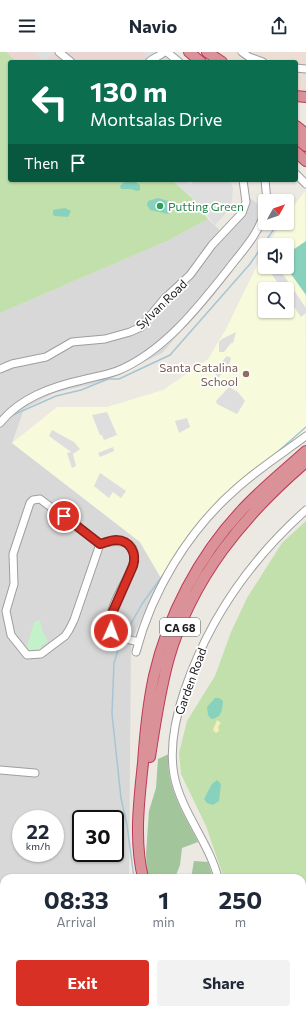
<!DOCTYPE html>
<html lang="en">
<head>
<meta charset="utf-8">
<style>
	:root { --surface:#fff; --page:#f2f2f3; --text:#1f2937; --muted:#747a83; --accent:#d93025 }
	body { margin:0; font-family:Commissioner,sans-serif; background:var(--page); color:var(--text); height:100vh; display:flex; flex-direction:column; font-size:15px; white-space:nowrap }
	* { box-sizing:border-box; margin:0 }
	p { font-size:13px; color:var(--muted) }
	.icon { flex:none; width:22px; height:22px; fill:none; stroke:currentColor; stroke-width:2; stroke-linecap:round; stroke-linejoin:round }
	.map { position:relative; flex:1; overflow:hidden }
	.drawer { position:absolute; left:0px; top:822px; width:306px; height:140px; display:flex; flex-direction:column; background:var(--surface); border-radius:12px 12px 0 0; box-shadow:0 1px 3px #0004 }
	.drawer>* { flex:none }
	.hud { position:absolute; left:8px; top:8px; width:290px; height:122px; border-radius:4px; box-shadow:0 1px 3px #0004; background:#0b6e4f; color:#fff; overflow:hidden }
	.needle { width:26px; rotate:50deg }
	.fabs { position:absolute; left:258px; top:142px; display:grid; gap:8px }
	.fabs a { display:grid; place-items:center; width:36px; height:36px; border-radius:4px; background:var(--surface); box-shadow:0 1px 3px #0004; font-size:20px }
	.speed { position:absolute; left:12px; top:758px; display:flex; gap:8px; font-size:20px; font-weight:700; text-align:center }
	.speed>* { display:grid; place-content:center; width:52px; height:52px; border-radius:50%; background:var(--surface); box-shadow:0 1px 3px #0004; line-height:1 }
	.speed small { font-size:10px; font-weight:400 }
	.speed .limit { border:2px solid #111; border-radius:6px; background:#fff; color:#111 }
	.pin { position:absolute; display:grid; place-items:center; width:34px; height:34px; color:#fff; margin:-17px; border:2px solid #fff; border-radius:50%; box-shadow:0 1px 4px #0007 }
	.me { position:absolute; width:44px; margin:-22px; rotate:2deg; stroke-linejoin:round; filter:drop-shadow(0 0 3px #0008) }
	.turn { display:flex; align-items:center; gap:14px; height:84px; padding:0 16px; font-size:18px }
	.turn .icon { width:52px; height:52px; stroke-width:2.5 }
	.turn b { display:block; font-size:28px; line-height:34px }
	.then { display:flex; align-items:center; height:38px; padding:0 16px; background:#0003; gap:8px; font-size:15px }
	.eta { display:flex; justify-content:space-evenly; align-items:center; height:68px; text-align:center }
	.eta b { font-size:24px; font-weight:700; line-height:28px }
	.button { display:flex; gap:8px; margin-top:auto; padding:8px 16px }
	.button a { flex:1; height:46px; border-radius:4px; background:var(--accent); color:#fff; font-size:16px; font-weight:700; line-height:46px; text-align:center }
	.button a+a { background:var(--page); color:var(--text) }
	header { display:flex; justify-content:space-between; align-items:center; height:52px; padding:0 16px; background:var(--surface); font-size:18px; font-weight:700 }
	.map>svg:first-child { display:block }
	.residential { fill:#d8d8d8; fill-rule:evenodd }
	.commercial { fill:#ead5d2 }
	.education { fill:#f7fadb; fill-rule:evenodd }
	.military { fill:#ecded5 }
	.grass { fill:#c1e0ac }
	.forest { fill:#a3c59b }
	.sand { fill:#f5eeb5 }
	.park { fill:#c2f1ca }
	.pitch { fill:#88d1bc }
	.parking { fill:#dedede }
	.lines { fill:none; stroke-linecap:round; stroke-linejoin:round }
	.stream { stroke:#a6c5d4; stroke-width:1.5 }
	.minor-casing { stroke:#9e9e9e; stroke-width:9 }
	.highway-casing { stroke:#bf3859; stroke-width:12 }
	.minor { stroke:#fff; stroke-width:7 }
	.highway { stroke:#da9198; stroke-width:10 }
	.route-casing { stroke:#8d1f18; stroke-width:10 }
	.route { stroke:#d93025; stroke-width:7 }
	.leisure-dot { fill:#2e9e5b; stroke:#fff; stroke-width:1.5 }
	.education-dot { fill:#8d6e63; stroke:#fff; stroke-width:1.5 }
	.labels { text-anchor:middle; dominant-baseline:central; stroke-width:3.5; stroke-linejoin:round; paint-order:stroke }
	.shield { fill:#fff; stroke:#5f5f5f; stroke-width:1 }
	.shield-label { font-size:11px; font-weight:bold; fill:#1a1a1a }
	.leisure-label { font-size:12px; fill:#27864d; stroke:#fff; text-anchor:start }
	.street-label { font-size:12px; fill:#1a1a1a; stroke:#fff }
	.education-label { font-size:12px; fill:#785e54; stroke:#fff; text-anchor:end }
</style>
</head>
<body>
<header><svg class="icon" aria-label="menu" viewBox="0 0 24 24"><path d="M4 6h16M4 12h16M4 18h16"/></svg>Navio<svg class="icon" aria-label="share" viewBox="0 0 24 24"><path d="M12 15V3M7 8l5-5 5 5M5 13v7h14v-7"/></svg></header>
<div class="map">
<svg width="306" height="962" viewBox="0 0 306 962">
	<rect width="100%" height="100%" fill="#ebe9e1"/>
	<path class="residential" d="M249,145L265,158L266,171L245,196L214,243L162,301L106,329L54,341L24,357L12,391L140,490L161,526L131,589L129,826H4V958H168L169,962H0V261L167,189L208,167L225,183ZM21,767H55V801H21ZM81,767H115V801H81Z"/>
	<path class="commercial" d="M3,0H159L171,10H17L6,1Z
		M302,905L306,908V962H195L193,958H302Z"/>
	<path class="education" d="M305,139L306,378L218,447L161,526L140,490L12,391L57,355H107L163,338L208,307L226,277L265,197V215H287V193H268L281,171H287V163ZM265,237H287V259H265Z"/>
	<path class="military" d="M219,0H306V39L296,38V10H232Z"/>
	<path class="grass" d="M0,0H6L17,10H10V128H172L192,146L208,167L167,189L0,261Z
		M306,469V853L302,868V826H224L206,774L181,722L179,701L187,669L215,624L231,580L247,546L282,491Z"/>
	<path class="forest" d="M169,702C164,732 185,764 198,790L182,796L180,813L175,826H150L147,822L146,802L149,759L156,736L158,707Z
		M194,809L208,810L213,826H191Z"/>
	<path class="sand" d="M217,668L221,671L218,675L219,679L216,681L213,678Z"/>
	<path class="park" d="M40,568L42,578L48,589L41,594L42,598L38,600H28L27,594L34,570Z"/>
	<path class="pitch" d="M126,128H133L140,133V138L137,139L131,137H121L120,134Z
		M158,146L168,149L172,160L168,162L150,158L147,153L148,149Z
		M65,156L71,159L68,165L55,164L53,163V158Z
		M306,189V243L286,215L287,202Z
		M215,646H219L223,649C222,658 222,666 211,667L208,663L207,655Z
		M217,728L221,732L219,749L213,753L207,751L204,747L212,732Z"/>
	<path class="parking" d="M34,0H53L54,1L45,10Z
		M142,0H157L169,10H151L145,6L147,4Z
		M172,128H185L190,133L195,128H230L233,135L232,148L227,160L215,173L192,145Z
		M278,215L306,256V261L301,265L287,245V237H282L271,221Z
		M236,280L233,291H231L224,300H219V290L222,287Z
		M227,304L231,306L229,313L218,326L213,319Z
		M229,335L238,340L245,349L237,362L217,352L216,349Z
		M107,360L117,383L104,388L102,383H100L92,363Z
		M187,366L190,375L179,381L175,369Z
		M52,378L74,390L80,397L73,402L76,414L72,416L67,401L71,400L49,384Z
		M113,395L114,399L100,405L98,401Z
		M100,421L126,439L121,446L113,440L109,446L94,434Z"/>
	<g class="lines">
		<path class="stream" d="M13,363L56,344L81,338L108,327H119L170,303L250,212L278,171
			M274,403L306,375
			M124,584L142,552L163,523
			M121,589L114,611L112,662L121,746L127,773L134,826
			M170,958L171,962"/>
		<g class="minor-casing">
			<path id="minor" d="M59,0L71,10
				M167,0L179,10
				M242,0L249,5L263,10
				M149,10C154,5 159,5 164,0
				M296,16L306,17
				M296,122L306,132
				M265,128L267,149
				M0,317L12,312L46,305L72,290L105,287L130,280L141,275L164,247L190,223L212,193L242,161L246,150L243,128
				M0,371C20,346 51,335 82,328C93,325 106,323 117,319C164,300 200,253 230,215C244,197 260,180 265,158
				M40,447L100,492L74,568L69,578L65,584L41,602L27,603L11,583L6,559L14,532L13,502L30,451L33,448Z
				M100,492C114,488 137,486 134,508C133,514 129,520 127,526C120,539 110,557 109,572C112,586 127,587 139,590
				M136,600C152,539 188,479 236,437C258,417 283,401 306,384
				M0,718L35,721
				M218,826C209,790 181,760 174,723C169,695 175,667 184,640C208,568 250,508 306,458
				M0,880H4
				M0,946L4,947
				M244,958L246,962"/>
		</g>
		<g class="highway-casing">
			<path id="highway" d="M189,0L201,10
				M207,0L222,10
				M296,44L306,45
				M296,74L306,82
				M296,86L306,94
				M296,100L306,109
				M150,705C155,672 160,638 169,606C192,526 243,464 306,410
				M143,826C134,788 139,749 143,711C145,682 148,652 154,624C168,563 199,504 241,459C261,437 284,419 306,399
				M177,958L179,962"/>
		</g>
		<use href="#minor" class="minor"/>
		<use href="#highway" class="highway"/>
	</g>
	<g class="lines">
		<g class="route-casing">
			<path id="route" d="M64,464L100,492C105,491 110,488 116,488C130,488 137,501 133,514L110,566L109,572L111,579"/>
		</g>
		<use href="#route" class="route"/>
	</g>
	<circle class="leisure-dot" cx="160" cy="154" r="4"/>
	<circle class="education-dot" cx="246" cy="322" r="4"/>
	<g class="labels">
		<rect class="shield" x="160" y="566" width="40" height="18" rx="3"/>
		<g class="shield-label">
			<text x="180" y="575">CA 68</text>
		</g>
		<g class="leisure-label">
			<text x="168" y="154">Putting Green</text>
		</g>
		<g class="street-label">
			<text transform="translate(161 252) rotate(-44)">Sylvan Road</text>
			<text transform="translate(190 629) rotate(-70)">Garden Road</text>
		</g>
		<g class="education-label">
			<text x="238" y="315">Santa Catalina<tspan x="238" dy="14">School</tspan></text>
		</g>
	</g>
</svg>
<div class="fabs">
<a><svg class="needle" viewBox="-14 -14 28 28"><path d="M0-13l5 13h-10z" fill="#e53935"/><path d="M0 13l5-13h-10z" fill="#747a83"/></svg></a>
<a><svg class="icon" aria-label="sound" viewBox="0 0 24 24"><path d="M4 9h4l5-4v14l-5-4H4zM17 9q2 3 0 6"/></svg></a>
<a><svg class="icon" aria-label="search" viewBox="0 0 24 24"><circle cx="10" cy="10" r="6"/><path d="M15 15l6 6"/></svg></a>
</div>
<div class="speed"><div>22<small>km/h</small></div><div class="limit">30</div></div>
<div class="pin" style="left:64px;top:464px;background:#d93025"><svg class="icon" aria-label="arrive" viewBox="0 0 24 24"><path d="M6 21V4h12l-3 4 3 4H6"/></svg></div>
<svg class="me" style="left:111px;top:579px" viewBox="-20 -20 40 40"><circle r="17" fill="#d93025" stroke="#fff" stroke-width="3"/><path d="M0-11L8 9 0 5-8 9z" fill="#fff"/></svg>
<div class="hud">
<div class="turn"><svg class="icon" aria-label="left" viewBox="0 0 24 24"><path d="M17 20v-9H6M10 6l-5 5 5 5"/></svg><div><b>130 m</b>Montsalas Drive</div></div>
<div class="then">Then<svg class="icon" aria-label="arrive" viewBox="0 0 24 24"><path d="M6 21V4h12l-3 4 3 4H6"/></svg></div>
</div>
<section class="drawer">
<div class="eta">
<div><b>08:33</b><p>Arrival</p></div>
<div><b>1</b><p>min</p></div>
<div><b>250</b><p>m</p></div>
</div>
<div class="button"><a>Exit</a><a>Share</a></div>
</section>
</div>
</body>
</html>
